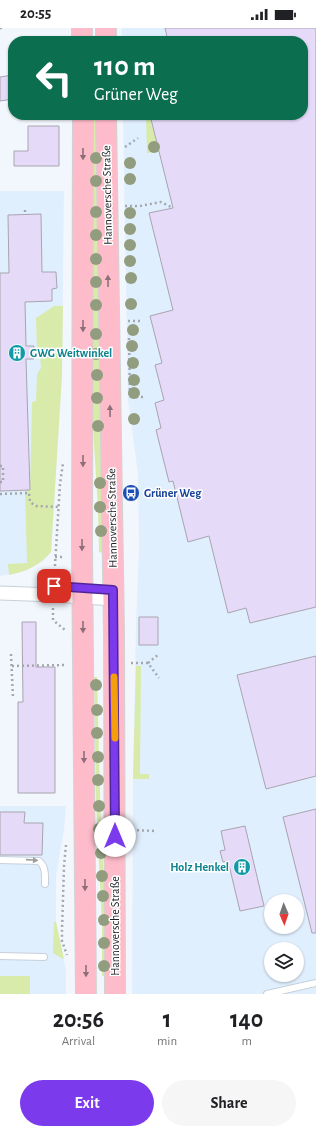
<!DOCTYPE html>
<html lang="en">
<head>
<meta charset="utf-8">
<style>
	:root { --surface:#fff; --page:#f6f6f6; --text:#202124; --muted:#757577; --accent:#7c3aed }
	body { margin:0; font-family:"Alegreya Sans",sans-serif; background:var(--page); color:var(--text); height:100vh; display:flex; flex-direction:column; font-size:15px; white-space:nowrap }
	* { box-sizing:border-box; margin:0 }
	p { font-size:13px; color:var(--muted) }
	.icon { flex:none; width:22px; height:22px; fill:none; stroke:currentColor; stroke-width:2; stroke-linecap:round; stroke-linejoin:round }
	.map { position:relative; height:966px; overflow:hidden }
	.sheet { display:flex; flex-direction:column; background:var(--surface); flex:1 }
	.sheet>* { flex:none }
	.banner { position:absolute; left:8px; top:8px; width:300px; height:84px; border-radius:16px; box-shadow:0 1px 3px #0004; background:#0b6e4f; color:#fff; overflow:hidden }
	.needle { width:26px; rotate:178deg }
	.controls { position:absolute; left:264px; top:866px; display:grid; gap:8px }
	.controls a { display:grid; place-items:center; width:40px; height:40px; border-radius:50%; background:var(--surface); box-shadow:0 1px 3px #0004; font-size:20px }
	.pin { position:absolute; display:grid; place-items:center; width:34px; height:34px; color:#fff; margin:-17px; border-radius:8px; box-shadow:0 2px 6px #0006 }
	.me { position:absolute; width:44px; margin:-22px; rotate:0deg; stroke-linejoin:round; filter:drop-shadow(0 0 3px #0008) }
	.turn { display:flex; align-items:center; gap:14px; height:84px; padding:0 20px; font-size:18px }
	.turn .icon { width:52px; height:52px; stroke-width:2.5 }
	.turn b { display:block; font-size:28px; line-height:34px }
	.eta { display:flex; justify-content:space-evenly; align-items:center; height:68px; text-align:center }
	.eta b { font-size:24px; font-weight:600; line-height:28px }
	.button { display:flex; gap:8px; margin-top:auto; padding:8px 20px }
	.button a { flex:1; height:46px; border-radius:24px; background:var(--accent); color:#fff; font-size:16px; font-weight:600; line-height:46px; text-align:center }
	.button a+a { background:var(--page); color:var(--text) }
	.status { display:flex; justify-content:space-between; align-items:center; height:28px; padding:0 20px; background:var(--surface); direction:ltr }
	.status svg { height:11px; fill:currentColor }
	.map>svg:first-child { display:block }
	.built { fill:#e0effe; fill-rule:evenodd }
	.green { fill:#d8ebab }
	.building { fill:#e6daf9; stroke:#a8a4af }
	.lines { fill:none; stroke-linecap:round; stroke-linejoin:round }
	.service-casing { stroke:#c7d0d9; stroke-width:8 }
	.minor-casing { stroke:#c7d0d9; stroke-width:15 }
	.primary-casing { stroke:#d2d3d3; stroke-width:22 }
	.path { stroke:#a4a8ad; stroke-width:2.5; stroke-dasharray:2 3; stroke-linecap:butt }
	.service { stroke:#fff; stroke-width:6 }
	.minor { stroke:#fff; stroke-width:13 }
	.primary { stroke:#febcca; stroke-width:20 }
	.tree { fill:#929d7f }
	.oneway { fill:#8e6f78 }
	.oneway2 { fill:#9a9c9d }
	.route-casing { stroke:#51269a; stroke-width:10 }
	.route { stroke:#7c3aed; stroke-width:7 }
	.slow { stroke:#f59e0b; stroke-width:7 }
	.labels { text-anchor:middle; dominant-baseline:central; stroke-width:3; stroke-linejoin:round; paint-order:stroke }
	.street-label { font-size:12px; fill:#1f2225; stroke:#fff }
	.culture-label { font-size:12px; font-weight:bold; fill:#0d838f; stroke:#fff; text-anchor:start }
	.transit-label { font-size:12px; font-weight:bold; fill:#164399; stroke:#fff; text-anchor:start }
</style>
</head>
<body>
<div class="status"><b>20:55</b><svg viewBox="0 0 49 12"><path d="M0 12V9h3v3zM5 12V6h3v6zM10 12V3h3v9zM15 12V0h3v12zM26 1h20v11H26zM47 4h2v5h-2z"/></svg></div>
<div class="map">
<svg width="316" height="966" viewBox="0 0 316 966">
	<rect width="100%" height="100%" fill="#f2f7fd"/>
	<path class="built" d="M122,0H316V966H132L133,751L136,596L139,519L138,446L128,373L123,87H303V13H122ZM271,873H297V899H271ZM271,921H297V947H271Z
		M0,163H64L62,347L51,524L44,532L25,543L0,548Z
		M0,778H66L64,802L56,848V894L66,943V966H0Z"/>
	<path class="green" d="M91,87H97L103,525L99,524L98,481L92,384Z
		M146,87H150L159,124L147,125Z
		M54,278H63L62,347L51,524C39,538 27,543 9,547L8,536L27,535L25,462H30L32,374L36,373L37,346L41,340L40,328L37,325L36,290Z
		M136,638H141L140,746H149V751H133Z
		M94,649H97L101,801L106,887V948H102V897L96,775Z
		M54,894H56L64,931L61,930L53,925Z
		M0,948H30V966H0Z"/>
	<path class="building" d="M165,0H316V579L250,595L246,580L228,585L209,508L188,514L173,453L169,454L156,402L161,400L155,375L164,372L155,337L162,335L150,288L173,282L149,185L173,180L150,87H303V13H168Z
		M13,47V71L0,73V49Z
		M28,98H59V138H14V123H28Z
		M41,186L42,244H56L57,260L52,261V273L25,274L26,318H34V331H26L30,462L0,463V245H9L8,187Z
		M139,589H158V617H139Z
		M22,594H36V639H55V765H18V674H23Z
		M316,628V748L266,761L237,647Z
		M316,781V905H312L283,789Z
		M0,784H25L24,795H43L42,827H0Z
		M245,798L264,878L240,883L228,833L223,834L220,823L225,822L221,803Z"/>
	<g class="lines">
		<g class="service-casing">
			<path id="service" d="M0,832L39,833C46,839 45,847 45,856
				M0,928L44,929
				M267,966L316,955"/>
		</g>
		<g class="minor-casing">
			<path id="minor" d="M0,565L54,567L113,571"/>
		</g>
		<g class="primary-casing">
			<path id="primary" d="M82,0V13
				M106,0V13
				M83,87L82,519L86,966
				M106,87L114,605L115,966"/>
		</g>
		<path class="path" d="M0,0H2
			M125,119L138,110
			M125,178H140L161,174L173,180
			M25,182V187
			M128,293H142
			M129,310L130,369H144
			M0,438H3V454H0
			M0,466L29,465L30,474L36,478L59,479
			M55,529H65
			M54,553L60,456L63,435
			M53,580V592L65,602
			M11,626L13,670
			M131,635H148L159,650
			M148,635L159,626
			M12,638L66,637
			M132,802L156,803
			M66,817L64,838L62,902V913L67,927"/>
		<use href="#service" class="service"/>
		<use href="#minor" class="minor"/>
		<use href="#primary" class="primary"/>
	</g>
	<g class="tree">
		<circle cx="154" cy="119" r="6"/>
		<circle cx="96" cy="130" r="6"/>
		<circle cx="130" cy="135" r="6"/>
		<circle cx="130" cy="151" r="6"/>
		<circle cx="96" cy="153" r="6"/>
		<circle cx="96" cy="184" r="6"/>
		<circle cx="130" cy="185" r="6"/>
		<circle cx="130" cy="201" r="6"/>
		<circle cx="96" cy="207" r="6"/>
		<circle cx="130" cy="217" r="6"/>
		<circle cx="96" cy="231" r="6"/>
		<circle cx="130" cy="233" r="6"/>
		<circle cx="131" cy="250" r="6"/>
		<circle cx="96" cy="254" r="6"/>
		<circle cx="131" cy="276" r="6"/>
		<circle cx="96" cy="277" r="6"/>
		<circle cx="133" cy="302" r="6"/>
		<circle cx="96" cy="306" r="6"/>
		<circle cx="132" cy="318" r="6"/>
		<circle cx="96" cy="326" r="6"/>
		<circle cx="133" cy="335" r="6"/>
		<circle cx="97" cy="347" r="6"/>
		<circle cx="134" cy="352" r="6"/>
		<circle cx="134" cy="365" r="6"/>
		<circle cx="97" cy="370" r="6"/>
		<circle cx="134" cy="391" r="6"/>
		<circle cx="98" cy="398" r="6"/>
		<circle cx="100" cy="455" r="6"/>
		<circle cx="100" cy="479" r="6"/>
		<circle cx="101" cy="503" r="6"/>
		<circle cx="96" cy="657" r="6"/>
		<circle cx="97" cy="682" r="6"/>
		<circle cx="97" cy="705" r="6"/>
		<circle cx="98" cy="729" r="6"/>
		<circle cx="98" cy="752" r="6"/>
		<circle cx="99" cy="778" r="6"/>
		<circle cx="99" cy="801" r="6"/>
		<circle cx="101" cy="825" r="6"/>
		<circle cx="102" cy="848" r="6"/>
		<circle cx="103" cy="868" r="6"/>
		<circle cx="104" cy="892" r="6"/>
		<circle cx="104" cy="915" r="6"/>
		<circle cx="104" cy="938" r="6"/>
	</g>
	<defs><path id="oneway-solid" d="M-6-.8H1V-3.2L6.5 0L1 3.2V.8H-6Z"/></defs>
	<g class="oneway">
		<use href="#oneway-solid" transform="translate(83 126) rotate(90)"/>
		<use href="#oneway-solid" transform="translate(108 253) rotate(-91)"/>
		<use href="#oneway-solid" transform="translate(83 298) rotate(90)"/>
		<use href="#oneway-solid" transform="translate(110 383) rotate(-91)"/>
		<use href="#oneway-solid" transform="translate(83 433) rotate(90)"/>
		<use href="#oneway-solid" transform="translate(82 517) rotate(90)"/>
		<use href="#oneway-solid" transform="translate(83 599) rotate(90)"/>
		<use href="#oneway-solid" transform="translate(84 729) rotate(90)"/>
		<use href="#oneway-solid" transform="translate(85 857) rotate(90)"/>
		<use href="#oneway-solid" transform="translate(86 943) rotate(90)"/>
	</g>
	<use class="oneway2" href="#oneway-solid" transform="translate(32 832) rotate(4)"/>
	<g class="lines">
		<g class="route-casing">
			<path id="route" d="M54,558L113,562L115,808"/>
		</g>
		<use href="#route" class="route"/>
		<path class="slow" d="M114,649L115,710"/>
	</g>
	<defs>
		<g id="building-disc" transform="scale(0.9)"><circle r="9.5" fill="#0f9aa8" stroke="#fff"/><path d="M-4-6H4V6H1V3H-1V6H-4ZM-2.5-4.3h1.7v1.8h-1.7ZM.8-4.3h1.7v1.8H.8ZM-2.5-1h1.7V.8h-1.7ZM.8-1h1.7V.8H.8Z" fill="#fff"/></g>
		<g id="bus-disc" transform="scale(0.9)"><circle r="9.5" fill="#1a4fb4" stroke="#fff"/><path d="M-5-6H5V4H4V6H2V4H-2V6H-4V4H-5ZM-3.5-4V0h7V-4ZM-3.5 1.2v1.5H-2V1.2ZM2 1.2v1.5H3.5V1.2Z" fill="#fff"/></g>
	</defs>
	<g fill-rule="evenodd">
		<use href="#building-disc" x="17" y="325"/>
		<use href="#bus-disc" x="131" y="465"/>
		<use href="#building-disc" x="242" y="839"/>
	</g>
	<g class="labels">
		<g class="street-label">
			<text transform="translate(107 167) rotate(-91)">Hannoversche Straße</text>
			<text transform="translate(112 490) rotate(-91)">Hannoversche Straße</text>
			<text transform="translate(115 898) rotate(-90)">Hannoversche Straße</text>
		</g>
		<g class="culture-label">
			<text x="30" y="325">GWG Weitwinkel</text>
			<text x="229" y="839" text-anchor="end">Holz Henkel</text>
		</g>
		<g class="transit-label">
			<text x="144" y="465">Grüner Weg</text>
		</g>
	</g>
</svg>
<div class="controls">
<a><svg class="needle" viewBox="-14 -14 28 28"><path d="M0-13l5 13h-10z" fill="#e53935"/><path d="M0 13l5-13h-10z" fill="#757577"/></svg></a>
<a><svg class="icon" aria-label="layers" viewBox="0 0 24 24"><path d="M12 4l9 5-9 5-9-5zM3 14l9 5 9-5"/></svg></a>
</div>
<div class="pin" style="left:54px;top:558px;background:#d93025"><svg class="icon" aria-label="arrive" viewBox="0 0 24 24"><path d="M6 21V4h12l-3 4 3 4H6"/></svg></div>
<svg class="me" style="left:115px;top:808px" viewBox="-20 -20 40 40"><circle r="19" fill="#fff"/><path d="M0-13L10 11 0 6-10 11z" fill="#7c3aed"/></svg>
<div class="banner">
<div class="turn"><svg class="icon" aria-label="left" viewBox="0 0 24 24"><path d="M17 20v-9H6M10 6l-5 5 5 5"/></svg><div><b>110 m</b>Grüner Weg</div></div>
</div>
</div>
<section class="sheet">
<div class="eta">
<div><b>20:56</b><p>Arrival</p></div>
<div><b>1</b><p>min</p></div>
<div><b>140</b><p>m</p></div>
</div>
<div class="button"><a>Exit</a><a>Share</a></div>
</section>
</body>
</html>
